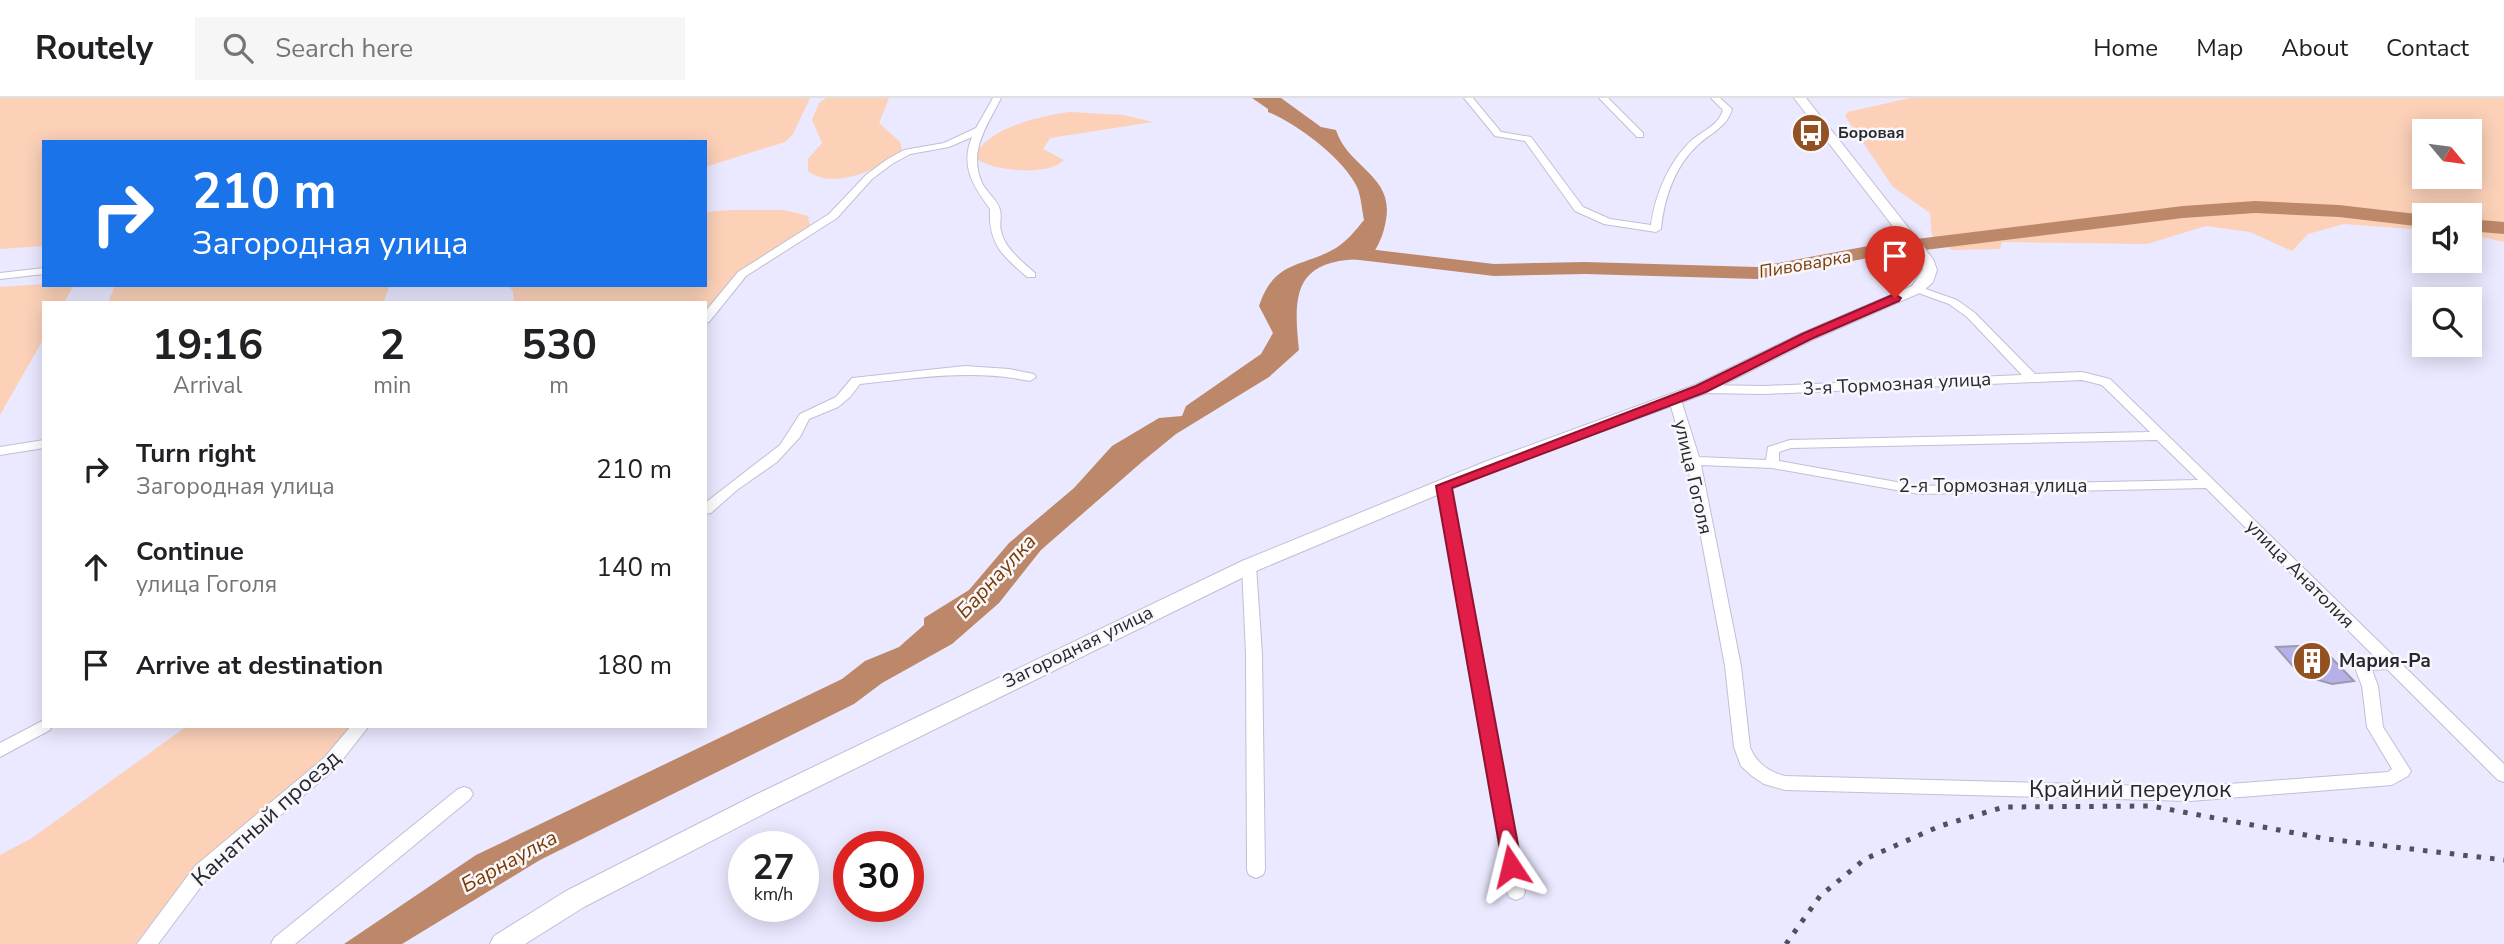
<!DOCTYPE html>
<html lang="en">
<head>
<meta charset="utf-8">
<style>
	:root { --surface:#fff; --page:#f6f6f6; --text:#202124; --muted:#757577; --line:#e0e0e0 }
	body { margin:0; font-family:"Nunito Sans",sans-serif; background:var(--page); color:var(--text); height:100vh; display:flex; flex-direction:column; font-size:26px; white-space:nowrap }
	* { box-sizing:border-box; margin:0 }
	p { font-size:23px; color:var(--muted) }
	.icon { flex:none; width:38px; height:38px; fill:none; stroke:currentColor; stroke-width:2; stroke-linecap:round; stroke-linejoin:round }
	.map { position:relative; flex:1; overflow:hidden }
	.details { position:absolute; left:42px; top:203px; width:665px; height:427px; display:flex; flex-direction:column; background:var(--surface); border-radius:0px; box-shadow:0 4px 18px #0003 }
	.details>* { flex:none }
	.top-card { position:absolute; left:42px; top:42px; width:665px; height:147px; border-radius:0px; box-shadow:0 4px 18px #0003; background:#1a73e8; color:#fff; overflow:hidden }
	.needle { width:46px; rotate:119deg }
	.tools { position:absolute; left:2412px; top:21px; display:grid; gap:14px }
	.tools a { display:grid; place-items:center; width:70px; height:70px; border-radius:0px; background:var(--surface); box-shadow:0 4px 18px #0003; font-size:35px }
	.speed { position:absolute; left:728px; top:733px; display:flex; gap:14px; font-size:35px; font-weight:700; text-align:center }
	.speed>* { display:grid; place-content:center; width:91px; height:91px; border-radius:50%; background:var(--surface); box-shadow:0 4px 18px #0003; line-height:1 }
	.speed small { font-size:18px; font-weight:400 }
	.speed .limit { border:10px solid #d22; background:#fff; color:#111 }
	.pin { position:absolute; display:grid; place-items:center; width:60px; height:60px; color:#fff; margin:-72px -30px; border-radius:50% 50% 50% 0; rotate:-45deg; box-shadow:0 0 7px #0007 }
	.pin .icon { rotate:45deg }
	.me { position:absolute; width:77px; margin:-38px; rotate:350deg; stroke-linejoin:round; filter:drop-shadow(0 0 5px #0008) }
	.turn { display:flex; align-items:center; gap:24px; height:147px; padding:0 35px; font-size:32px }
	.turn .icon { width:91px; height:91px; stroke-width:2.5 }
	.turn b { display:block; font-size:49px; line-height:60px }
	.eta { display:flex; justify-content:space-evenly; align-items:center; height:119px; text-align:center }
	.eta b { font-size:42px; font-weight:700; line-height:49px }
	ul { padding:0; list-style:none }
	li { display:flex; align-items:center; gap:21px; height:98px; padding:0 35px }
	li div { flex:1 }
	li b { display:block; font-size:26px }
	li em { font-style:normal }
	header { display:flex; align-items:center; gap:42px; box-sizing:border-box; height:98px; padding:0 35px; background:var(--surface); border-bottom:2px solid var(--line) }
	header strong { font-size:33px }
	nav { display:flex; gap:38px; margin-inline-start:auto; font-size:24px }
	.search { width:490px; height:63px; background:var(--page); display:flex; align-items:center; gap:18px; box-sizing:border-box; padding:0 24px; border-radius:0px; color:var(--muted); font-size:26px }
	.map>svg:first-child { display:block }
	.green { fill:#fcd1b8; fill-rule:evenodd }
	.water { fill:#bc8869 }
	.lines { fill:none; stroke-linecap:round; stroke-linejoin:round }
	.river { fill:#bc8869; fill-rule:evenodd }
	.building { fill:#b5b1e8; stroke:#9a99ad; stroke-width:2 }
	.minor-casing { stroke:#c0bfd4; stroke-width:2 }
	.secondary-casing { stroke:#c0bfd4; stroke-width:2 }
	.minor { fill:#fff; fill-rule:evenodd }
	.secondary { fill:#fff; fill-rule:evenodd }
	.rail { stroke:#51515c; stroke-width:5; stroke-dasharray:4.5 9; stroke-linecap:butt }
	.route { fill:#e11d48; stroke:#92132f; stroke-width:2 }
	.labels { text-anchor:middle; dominant-baseline:central; stroke-width:5; stroke-linejoin:round; paint-order:stroke }
	.far-poi-label { font-size:16px; font-weight:bold; fill:#282830; stroke:#f8f8fc; text-anchor:start }
	.far-water-label { font-size:18px; font-style:italic; fill:#7c3b03; stroke:#f8f8fc }
	.street-label { font-size:19px; fill:#282830; stroke:#f8f8fc }
	.poi-label { font-size:19px; font-weight:bold; fill:#282830; stroke:#f8f8fc; text-anchor:start }
	.water-label { font-size:21px; font-style:italic; fill:#7c3b03; stroke:#f8f8fc }
	.near-street-label { font-size:23px; fill:#282830; stroke:#f8f8fc }
</style>
</head>
<body>
<header>
<strong>Routely</strong>
<div class="search"><svg class="icon" aria-label="search" viewBox="0 0 24 24"><circle cx="10" cy="10" r="6"/><path d="M15 15l6 6"/></svg>Search here</div>
<nav><a>Home</a><a>Map</a><a>About</a><a>Contact</a></nav>
</header>
<div class="map">
<svg width="2504" height="846" viewBox="0 0 2504 846">
	<rect width="100%" height="100%" fill="#eae9ff"/>
	<path class="green" d="M0,0H810L793,36L785,44L705,69V44H44V148L0,151Z
		M826,0H889L879,25L900,44L902,52C881,71 833,93 808,73V61L822,45L812,22L819,5Z
		M1910,0H2504V144L2469,136V117H2424V132L2344,126L2308,136L2292,153L2250,134L2206,128L2147,146L2002,144L2000,151L1952,152L1932,138L1930,115L1893,89L1845,18L1848,14ZM2424,33H2469V79H2424Z
		M1070,14L1123,17L1153,24L1050,40L1043,51L1064,62C1048,79 992,73 975,60C984,30 1043,17 1070,14Z
		M732,112H784L808,118L810,128L758,166L705,212V205H514L513,193L508,187H705V114Z
		M44,186L74,187L64,205H44V240L0,317V189Z
		M115,187H390L383,205H108Z
		M187,628H353L323,665L192,775L135,846H0V757L32,740Z"/>
	<path class="water" d="M1252,0H1281L1321,29L1336,32C1348,70 1394,77 1386,122C1383,139 1378,149 1369,161C1297,160 1292,191 1299,252L1269,279L1176,336L1143,363L1041,452L999,505L952,546L882,585L854,606L540,762L402,846H344L476,757L842,581L865,563L899,549L924,527V520L969,492L1009,445L1074,390L1112,348L1159,320L1182,318L1186,308L1261,256L1273,235L1259,208C1275,161 1302,170 1336,150C1348,142 1355,133 1364,122C1362,112 1361,98 1357,89C1344,61 1296,25 1268,14V11Z"/>
	<g class="lines">
		<path class="river" d="M2255,103L2339,107L2425,117L2424,129L2339,119L2255,115L2183,120L1884,157L1757,181L1585,176L1494,178L1351,161L1340,155L1351,149L1494,166L1585,164L1757,169L1884,145L2183,108Z
			M2469,121L2504,124V136L2469,133Z"/>
	</g>
	<path class="building" d="M2319,547L2354,583L2332,586L2301,577L2276,549Z"/>
	<g class="lines">
		<g class="minor-casing">
			<path id="minor" d="M993,0H1001C987,28 968,53 982,85C986,94 998,102 1000,112C1002,119 999,126 1001,133C1005,151 1022,163 1035,175V179H1027C1003,158 988,146 990,111C973,88 960,68 972,39L949,49L910,56L892,66L872,81L837,120L746,178L709,224L705,225V214L738,174L829,116L866,77L886,62L904,52L944,45L976,30Z
				M1464,0H1473L1501,34L1531,39L1583,109L1610,121L1651,127C1655,97 1669,63 1692,42C1704,32 1718,28 1723,12L1711,0H1720L1732,11C1727,29 1712,34 1699,46C1675,67 1664,100 1661,131L1656,134L1604,126L1575,113L1525,43L1495,38Z
				M1599,0H1608L1643,35V39H1637Z
				M44,170V176L0,181V175Z
				M1917,188L1957,202L1975,215L2035,276L2082,274L2110,281L2504,666V684L2498,682L2387,571L2372,572L2378,588L2383,629L2411,673L2408,678L2392,687L2190,703L1785,692L1764,686L1752,678L1741,668L1734,649L1725,568L1687,363L1669,302L1671,299H1679L1681,302L1699,359L1766,362L1768,349L1790,342L2150,334L2102,287L2082,282L1765,296L1701,295L1695,291L1701,287L1765,288L2022,277L1967,219L1949,206L1913,193L1911,191ZM2157,342L2198,382L1919,388L1779,363V354L1791,350ZM1701,367L1772,370L1919,396L2206,390L2376,560L2356,563L2354,567L2362,588L2367,629L2392,671L2388,674L2190,689L1785,678C1769,674 1756,665 1750,649L1741,568Z
				M965,268L1009,271L1034,276L1036,279L1030,283C973,271 917,280 860,286L850,299L838,309L809,321L800,339L777,364L737,392L711,415L705,416V405L780,347L800,316L836,299L852,280Z
				M44,342V350L0,357V349Z
				M1444,384L1451,388L1525,794L1523,799L1516,802L1509,799L1507,794L1437,388Z
				M1249,463L1256,468L1262,556L1265,772L1263,777L1256,780L1249,777L1247,772L1246,556L1242,468Z
				M44,622V628H52L50,632L0,659V645Z
				M351,628H369L336,670L209,778L158,846H137L195,768L324,660Z
				M464,689L470,691L473,696L470,701L295,846H271L274,840L458,691Z"/>
		</g>
		<g class="secondary-casing">
			<path id="secondary" d="M1794,0H1806L1933,161L1937,172L1933,184L1922,194L1812,242L1707,295L1499,371L1256,473L773,711L584,809L525,846H490L494,838L566,793L755,697L1242,463L1487,363L1695,287L1800,236L1912,188L1923,172L1919,162Z"/>
		</g>
		<use href="#minor" class="minor"/>
		<use href="#secondary" class="secondary"/>
		<path class="rail" d="M1786,846L1820,798L1865,761L1940,728L2004,709L2151,708L2327,741L2504,762"/>
	</g>
	<path class="route" d="M1895,196L1901,200L1899,203L1811,241L1706,294L1452,390L1522,768L1519,774L1511,776L1504,774L1436,388L1696,288L1802,236Z"/>
	<defs>
		<g id="bus-disc" transform="scale(2.0125)"><circle r="9.5" fill="#935021" stroke="#f8f8fc"/><path d="M-5-6H5V4H4V6H2V4H-2V6H-4V4H-5ZM-3.5-4V0h7V-4ZM-3.5 1.2v1.5H-2V1.2ZM2 1.2v1.5H3.5V1.2Z" fill="#fff"/></g>
		<g id="building-disc" transform="scale(2.0125)"><circle r="9.5" fill="#935021" stroke="#f8f8fc"/><path d="M-4-6H4V6H1V3H-1V6H-4ZM-2.5-4.3h1.7v1.8h-1.7ZM.8-4.3h1.7v1.8H.8ZM-2.5-1h1.7V.8h-1.7ZM.8-1h1.7V.8H.8Z" fill="#fff"/></g>
	</defs>
	<g fill-rule="evenodd">
		<use href="#bus-disc" x="1811" y="35"/>
		<use href="#building-disc" x="2312" y="563"/>
	</g>
	<g class="labels">
		<g class="far-poi-label">
			<text x="1838" y="35">Боровая</text>
		</g>
		<g class="far-water-label">
			<text transform="translate(1805 166) rotate(-10)">Пивоварка</text>
		</g>
		<g class="street-label">
			<text transform="translate(1897 286) rotate(-3)">3-я Тормозная улица</text>
			<text transform="translate(1693 379) rotate(77)">улица Гоголя</text>
			<text x="1993" y="388">2-я Тормозная улица</text>
			<text transform="translate(2300 476) rotate(45)">улица Анатолия</text>
			<text transform="translate(1078 549) rotate(-26)">Загородная улица</text>
		</g>
		<g class="poi-label">
			<text x="2339" y="563">Мария-Ра</text>
		</g>
		<g class="water-label">
			<text transform="translate(996 478) rotate(-47)">Барнаулка</text>
			<text transform="translate(509 763) rotate(-29)">Барнаулка</text>
		</g>
		<g class="near-street-label">
			<text x="2130" y="691">Крайний переулок</text>
			<text transform="translate(266 720) rotate(-42)">Канатный проезд</text>
		</g>
	</g>
</svg>
<div class="tools">
<a><svg class="needle" viewBox="-14 -14 28 28"><path d="M0-13l5 13h-10z" fill="#e53935"/><path d="M0 13l5-13h-10z" fill="#757577"/></svg></a>
<a><svg class="icon" aria-label="sound" viewBox="0 0 24 24"><path d="M4 9h4l5-4v14l-5-4H4zM17 9q2 3 0 6"/></svg></a>
<a><svg class="icon" aria-label="search" viewBox="0 0 24 24"><circle cx="10" cy="10" r="6"/><path d="M15 15l6 6"/></svg></a>
</div>
<div class="speed"><div>27<small>km/h</small></div><div class="limit">30</div></div>
<div class="pin" style="left:1895px;top:200px;background:#d93025"><svg class="icon" aria-label="arrive" viewBox="0 0 24 24"><path d="M6 21V4h12l-3 4 3 4H6"/></svg></div>
<svg class="me" style="left:1511px;top:768px" viewBox="-20 -20 40 40"><path d="M0-17L14 15 0 8-14 15z" fill="#e11d48" stroke="#fff" stroke-width="4"/></svg>
<div class="top-card">
<div class="turn"><svg class="icon" aria-label="right" viewBox="0 0 24 24"><path d="M7 20v-9h11M14 6l5 5-5 5"/></svg><div><b>210 m</b>Загородная улица</div></div>
</div>
<section class="details">
<div class="eta">
<div><b>19:16</b><p>Arrival</p></div>
<div><b>2</b><p>min</p></div>
<div><b>530</b><p>m</p></div>
</div>
<ul>
<li><svg class="icon" aria-label="right" viewBox="0 0 24 24"><path d="M7 20v-9h11M14 6l5 5-5 5"/></svg><div><b>Turn right</b><p>Загородная улица</p></div><em>210 m</em></li>
<li><svg class="icon" aria-label="ahead" viewBox="0 0 24 24"><path d="M12 20V5M6 11l6-6 6 6"/></svg><div><b>Continue</b><p>улица Гоголя</p></div><em>140 m</em></li>
<li><svg class="icon" aria-label="arrive" viewBox="0 0 24 24"><path d="M6 21V4h12l-3 4 3 4H6"/></svg><div><b>Arrive at destination</b></div><em>180 m</em></li>
</ul>
</section>
</div>
</body>
</html>
